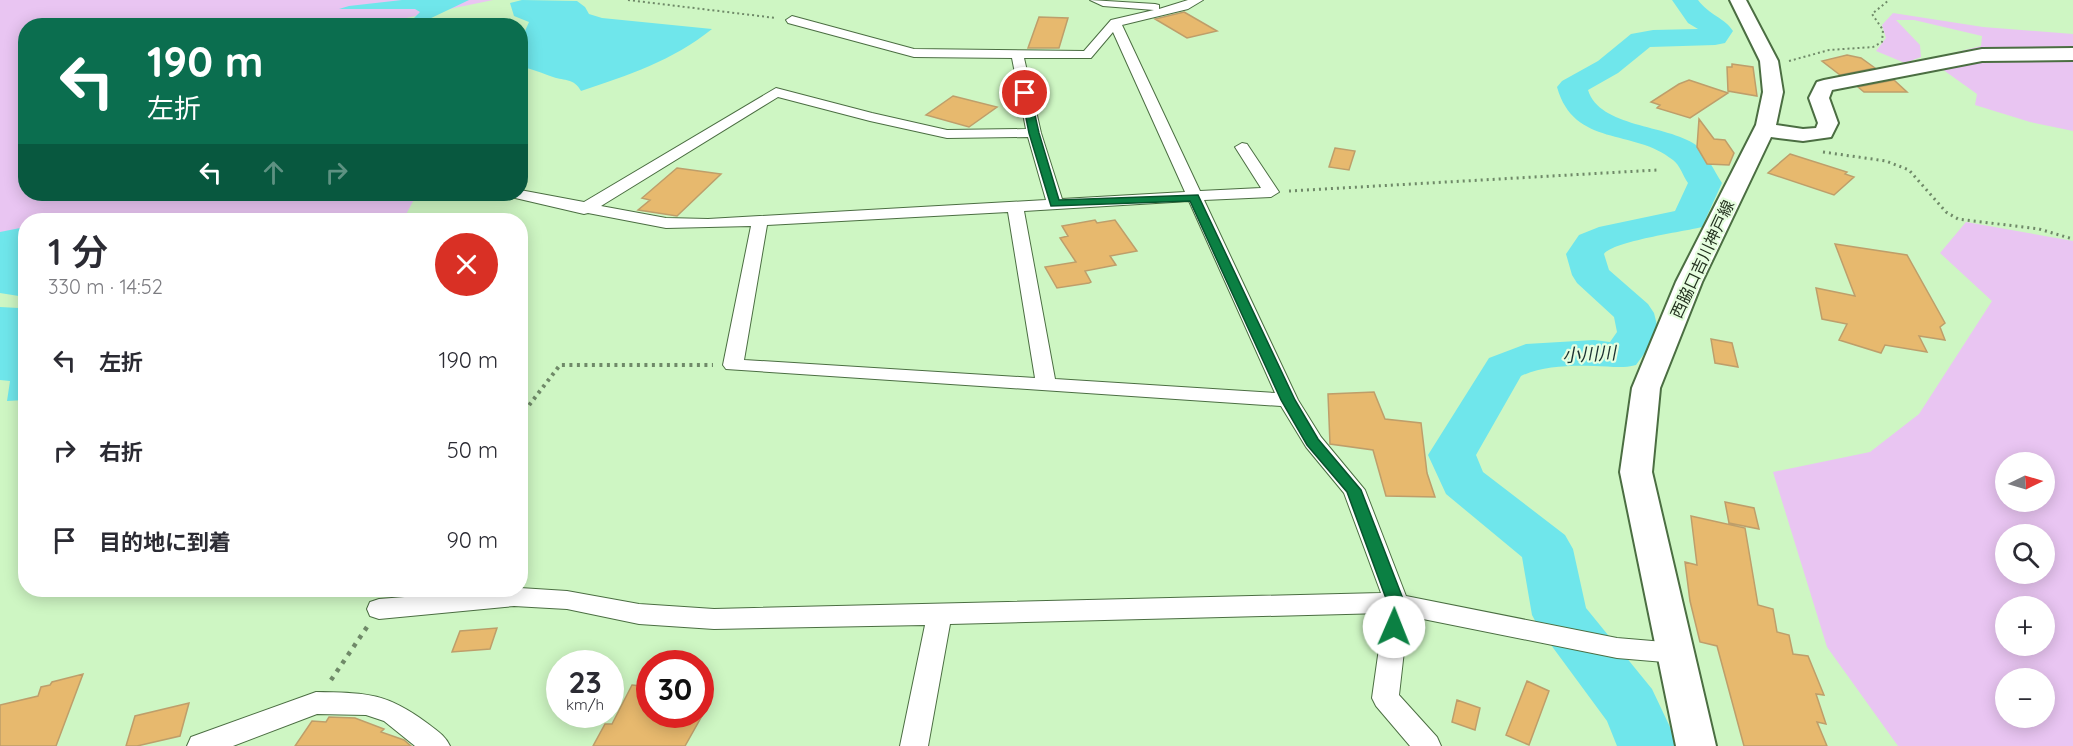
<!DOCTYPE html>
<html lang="ja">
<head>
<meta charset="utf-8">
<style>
	:root { --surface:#fff; --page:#f7f7f7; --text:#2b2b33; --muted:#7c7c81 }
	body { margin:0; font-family:Quicksand,"Noto Sans JP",sans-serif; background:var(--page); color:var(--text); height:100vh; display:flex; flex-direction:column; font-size:22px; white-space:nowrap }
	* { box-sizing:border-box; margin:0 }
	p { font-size:20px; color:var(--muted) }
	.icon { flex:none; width:33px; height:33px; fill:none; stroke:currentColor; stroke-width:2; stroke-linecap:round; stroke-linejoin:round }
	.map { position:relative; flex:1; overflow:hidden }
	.side { position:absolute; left:18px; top:213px; width:510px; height:384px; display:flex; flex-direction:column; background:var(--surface); border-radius:24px; box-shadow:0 3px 15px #0003 }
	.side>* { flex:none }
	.top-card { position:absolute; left:18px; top:18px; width:510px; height:183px; border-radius:24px; box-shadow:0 3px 15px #0003; background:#0b6e4f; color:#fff; overflow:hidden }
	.needle { width:39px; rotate:85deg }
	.buttons { position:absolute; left:1995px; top:452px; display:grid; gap:12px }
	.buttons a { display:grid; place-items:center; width:60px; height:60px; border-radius:50%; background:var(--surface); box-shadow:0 3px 15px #0003; font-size:30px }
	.speed { position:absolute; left:546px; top:650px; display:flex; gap:12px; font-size:30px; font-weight:700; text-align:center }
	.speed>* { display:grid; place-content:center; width:78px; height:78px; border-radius:50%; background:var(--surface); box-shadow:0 3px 15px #0003; line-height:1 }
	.speed small { font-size:15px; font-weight:400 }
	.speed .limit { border:9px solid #d22; background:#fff; color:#111 }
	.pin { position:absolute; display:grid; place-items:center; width:51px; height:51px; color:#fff; margin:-26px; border:3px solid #fff; border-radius:50%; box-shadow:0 2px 6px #0007 }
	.me { position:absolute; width:66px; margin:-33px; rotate:1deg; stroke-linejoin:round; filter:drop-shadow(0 0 4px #0008) }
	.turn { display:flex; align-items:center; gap:21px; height:126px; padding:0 30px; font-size:27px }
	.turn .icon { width:78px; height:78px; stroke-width:2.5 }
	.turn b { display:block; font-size:42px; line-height:51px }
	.lanes { display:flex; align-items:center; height:57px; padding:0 30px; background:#0003; justify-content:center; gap:30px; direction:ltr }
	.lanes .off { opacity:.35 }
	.round { display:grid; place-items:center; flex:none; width:63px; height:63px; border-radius:32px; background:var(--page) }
	.overview { display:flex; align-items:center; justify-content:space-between; height:102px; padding:0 30px }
	h1 { font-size:36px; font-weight:600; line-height:45px }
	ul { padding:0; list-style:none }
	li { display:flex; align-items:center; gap:18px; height:90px; padding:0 30px }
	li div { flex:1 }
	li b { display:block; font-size:22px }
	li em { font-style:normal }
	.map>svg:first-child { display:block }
	.green { fill:#e9c5f2; fill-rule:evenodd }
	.water { fill:#6fe6eb }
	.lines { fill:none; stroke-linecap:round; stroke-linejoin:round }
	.river { fill:#6fe6eb; fill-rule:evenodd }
	.building { fill:#e7b96e; stroke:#be9e6a; stroke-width:1.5 }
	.street-casing { stroke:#4b6e42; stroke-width:2 }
	.secondary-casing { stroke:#4b6e42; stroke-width:4 }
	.path-far3 { stroke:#6f8968; stroke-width:2; stroke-dasharray:2 3; stroke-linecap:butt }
	.path-far2 { stroke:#6f8968; stroke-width:3; stroke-dasharray:2 4; stroke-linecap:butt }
	.path-far1 { stroke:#6f8968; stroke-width:4; stroke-dasharray:3 4.5; stroke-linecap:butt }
	.path { stroke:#6f8968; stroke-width:4.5; stroke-dasharray:4 6; stroke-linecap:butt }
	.street { fill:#fff; fill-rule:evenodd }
	.secondary { fill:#fff; fill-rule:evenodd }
	.route { fill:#0b8043; stroke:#07532c; stroke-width:1.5 }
	.labels { text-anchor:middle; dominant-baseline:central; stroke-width:4.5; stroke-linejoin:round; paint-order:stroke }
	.street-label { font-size:16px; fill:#1f2e1b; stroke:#e6fedf }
	.water-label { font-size:18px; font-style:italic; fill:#1b3131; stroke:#e6fedf }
</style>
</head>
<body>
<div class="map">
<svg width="2073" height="746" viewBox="0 0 2073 746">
	<rect width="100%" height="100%" fill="#cef6c3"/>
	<path class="green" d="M0,0H493L406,18L405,25L26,26V194H417L403,220H26L25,274L0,270Z
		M1893,13L1983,27L2073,34V47L1954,56L1949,54L1981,46L1982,36L1914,20H1896L1920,45L1921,57L1905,63L1876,51L1886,38L1882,25Z
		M2073,58V131L2030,122L1975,105L1977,94L1942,69L1992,59Z
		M1966,222L2073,241V746H1898L1827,647L1773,472L1870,452L1919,414L1992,301L1940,253ZM2006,462H2044V501H2006ZM2006,534H2044V573H2006ZM2006,606H2044V645H2006ZM2006,678H2044V717H2006Z"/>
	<path class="water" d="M402,0H469L427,20L414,18L420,12L415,9H339L349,6Z
		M522,0L577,1L585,7L589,14L602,18L712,29C672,61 629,75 581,91C574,78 565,81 553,77C541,73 533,69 521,67V35L525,31L529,22L514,16L510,3Z
		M25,227V297L0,293V232Z
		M25,302V400L7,401L10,381L0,380V307L19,308Z"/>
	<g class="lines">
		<path class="river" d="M1672,0H1698C1709,15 1725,18 1733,31L1725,43L1715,45L1650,47L1618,73L1588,90C1600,128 1666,124 1696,145C1707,154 1714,171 1722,183L1702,227C1682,232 1614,241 1604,254L1609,270L1648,304L1654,313L1659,333L1636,365C1621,369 1610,366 1594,366C1571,365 1542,366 1521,376L1476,455L1483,472L1565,535L1573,549L1586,608L1652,689L1679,746H1617L1607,721L1540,630L1532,615L1522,557L1446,494L1428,455L1489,358L1526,344L1594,340L1610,342L1617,332L1614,317L1577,283L1572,275L1566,254L1579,235L1599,227L1675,211L1688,183C1683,176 1680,165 1673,160C1634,128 1574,148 1557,87L1562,81L1598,61L1631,34L1653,30L1698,29L1688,23Z"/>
	</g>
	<path class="building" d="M1184,12L1217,31L1187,38L1155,19Z
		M1039,17L1068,18L1059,48H1028Z
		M1847,55L1861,58L1875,68L1840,75L1822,61Z
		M1732,64L1753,67L1757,96L1728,91L1727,67H1732Z
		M1689,80L1728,93L1690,118L1657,108L1660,105L1651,102L1679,84Z
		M1894,80L1907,92H1864L1858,87Z
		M953,96L997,107L969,127L926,115Z
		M1699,119L1714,139L1725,140L1734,153L1729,165L1707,164L1697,147Z
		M1335,148L1355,151L1349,170L1329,167Z
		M1790,154L1847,172L1845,174L1854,177L1834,195L1768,173Z
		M677,168L721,174L677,216L638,210L650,200L642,198Z
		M1095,220L1097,223L1115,220L1137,251L1110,256L1116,265L1085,271L1091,282L1089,283L1057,288L1045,267L1076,262L1060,238L1068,236L1062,226Z
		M1835,244L1907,255L1945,323L1940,327L1945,340L1919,336L1927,352L1885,345L1881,353L1839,340L1847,324L1822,319L1816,288L1855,296Z
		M1711,339L1732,343L1738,367L1715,363Z
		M1374,392L1385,419L1421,423L1427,473L1435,497L1386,496L1373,450L1330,444L1328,394Z
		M1725,502L1754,508L1759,529L1729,523Z
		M1691,516L1745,528L1758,605L1773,609L1777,632L1789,635L1793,654L1808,656L1824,695L1816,694L1826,724L1817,722L1827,746H1744L1717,646L1700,642L1690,601L1685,562L1697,565Z
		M497,628L490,649L452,652L460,631Z
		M83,674L56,746H0V705L38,696L41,687L50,685L52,682Z
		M1527,681L1549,691L1529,745L1506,735Z
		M632,685L650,687V714H703L685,746H593L605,724H612Z
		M1457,700L1480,708L1475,730L1452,722Z
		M189,703L180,736L137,746H126L135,716Z
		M329,717L355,718L384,729L381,732L404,740L411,746H295L312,721L326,722Z"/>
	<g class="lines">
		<g class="street-casing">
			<path id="street" d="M1090,0L1155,4L1159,5V9L1188,0H1203L1188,9L1122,25L1200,191L1261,188L1235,147L1242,143L1247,144L1279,192L1271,197L1204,200L1298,400L1321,437L1365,490L1406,596L1617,638L1676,643L1685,646L1689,653L1685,660L1676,663L1617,658L1408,616L1399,695L1437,737L1441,746H1410L1376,706L1372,698L1384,613L950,624L928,746H900L925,625L714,629L639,624L567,609L514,606L379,619L370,616L367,609L370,602L379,599L520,588L567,591L639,604L714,609L1381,593L1344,493L1306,447L1281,406L726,369L723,365L751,226L666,228L588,213L584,214L511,197L509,194H520V190L584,202L776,88L872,113L947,130L1026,129L1012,58L914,57L788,23L786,20L792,16L914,49L1084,51L1111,20L1154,10L1103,6ZM1113,32L1185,192L1062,199L1041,133L1024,58H1091ZM778,97L870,121L947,138L1028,137L1046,200L708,219L666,218L601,206ZM1189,201L1275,393L1055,379L1024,211ZM1008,212L1035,378L744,360L767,225Z
				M316,692C366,693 385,692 427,723C436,730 445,735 450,746H415L384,721L366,715L317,714L233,746H187L191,737Z"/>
		</g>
		<g class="secondary-casing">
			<path id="secondary" d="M1730,0H1746L1778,61L1783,92L1776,125L1803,129L1816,128L1818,123L1809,98L1817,82L1824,80L1982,49L2073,48V60L1982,61L1832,90L1829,98L1838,123L1831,137L1803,141L1771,137L1702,282L1660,388L1652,472L1716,746H1676L1620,472L1632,388L1676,282L1756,125L1763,92L1760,61Z"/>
		</g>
		<path class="path-far3" d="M628,0L776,18
			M1789,61L1829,50L1873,47L1882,42L1883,30L1872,14L1889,0"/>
		<path class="path-far2" d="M1823,152L1886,161L1909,170L1946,212L1958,219L2039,229L2073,239
			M1289,191L1657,170"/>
		<path class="path-far1" d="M520,417L560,365H713"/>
		<path class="path" d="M331,680L367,627"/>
		<use href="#street" class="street"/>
		<use href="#secondary" class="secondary"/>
	</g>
	<path class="route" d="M1025,90L1030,93L1039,133L1059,200L1198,195L1295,400L1318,439L1361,490L1405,604L1400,632L1394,634L1388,632L1385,627L1388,604L1347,492L1307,445L1281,400L1190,201L1051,206L1029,133L1021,93Z"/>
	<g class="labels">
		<g class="street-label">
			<text transform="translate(1702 259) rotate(-65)">西脇口吉川神戸線</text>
		</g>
		<g class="water-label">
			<text transform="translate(1589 354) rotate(-3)">小川川</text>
		</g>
	</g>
</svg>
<div class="buttons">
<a><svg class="needle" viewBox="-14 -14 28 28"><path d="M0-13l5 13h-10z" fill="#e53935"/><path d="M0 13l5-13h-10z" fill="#7c7c81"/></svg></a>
<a><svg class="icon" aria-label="search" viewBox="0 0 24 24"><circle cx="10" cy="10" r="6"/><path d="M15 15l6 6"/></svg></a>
<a>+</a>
<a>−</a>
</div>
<div class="speed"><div>23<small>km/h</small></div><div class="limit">30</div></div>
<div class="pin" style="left:1025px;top:93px;background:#d93025"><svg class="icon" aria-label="arrive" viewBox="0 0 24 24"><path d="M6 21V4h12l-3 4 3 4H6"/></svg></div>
<svg class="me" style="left:1394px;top:627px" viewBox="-20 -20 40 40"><circle r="19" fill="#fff"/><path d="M0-13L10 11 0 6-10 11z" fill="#0b8043"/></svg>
<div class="top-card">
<div class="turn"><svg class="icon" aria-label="left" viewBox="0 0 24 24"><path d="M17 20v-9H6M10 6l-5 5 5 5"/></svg><div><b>190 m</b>左折</div></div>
<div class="lanes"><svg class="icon" aria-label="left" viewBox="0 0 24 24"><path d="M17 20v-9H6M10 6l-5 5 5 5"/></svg><svg class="icon off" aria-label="ahead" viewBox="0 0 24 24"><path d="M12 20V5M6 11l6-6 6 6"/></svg><svg class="icon off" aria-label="right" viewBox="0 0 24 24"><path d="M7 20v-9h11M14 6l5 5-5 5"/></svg></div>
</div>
<section class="side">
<div class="overview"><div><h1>1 分</h1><p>330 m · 14:52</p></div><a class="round" style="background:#d93025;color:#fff"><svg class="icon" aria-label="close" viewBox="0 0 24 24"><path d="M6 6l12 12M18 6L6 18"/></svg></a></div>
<ul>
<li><svg class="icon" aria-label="left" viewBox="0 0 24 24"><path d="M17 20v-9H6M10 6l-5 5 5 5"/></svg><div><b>左折</b></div><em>190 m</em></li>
<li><svg class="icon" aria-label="right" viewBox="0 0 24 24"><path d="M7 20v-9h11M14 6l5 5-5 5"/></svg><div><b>右折</b></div><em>50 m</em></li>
<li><svg class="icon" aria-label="arrive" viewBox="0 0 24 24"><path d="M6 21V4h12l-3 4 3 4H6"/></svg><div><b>目的地に到着</b></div><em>90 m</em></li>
</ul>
</section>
</div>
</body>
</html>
